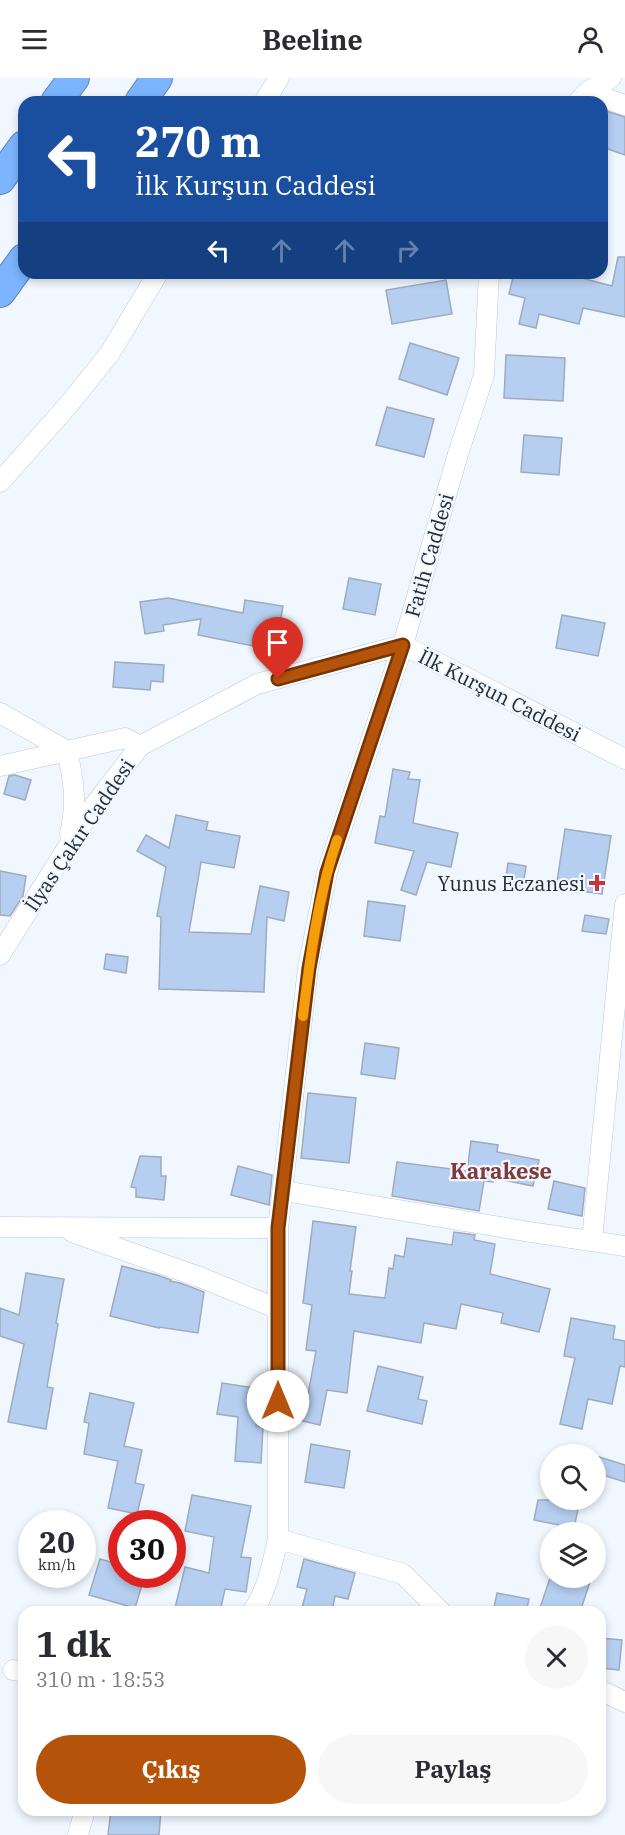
<!DOCTYPE html>
<html lang="tr">
<head>
<meta charset="utf-8">
<style>
	:root { --surface:#fff; --page:#f7f7f7; --text:#2b2b33; --muted:#7c7c81; --accent:#b45309 }
	body { margin:0; font-family:"IBM Plex Serif",serif; background:var(--page); color:var(--text); height:100vh; display:flex; flex-direction:column; font-size:22px; white-space:nowrap }
	* { box-sizing:border-box; margin:0 }
	p { font-size:20px; color:var(--muted) }
	.icon { flex:none; width:33px; height:33px; fill:none; stroke:currentColor; stroke-width:2; stroke-linecap:round; stroke-linejoin:round }
	.map { position:relative; flex:1; overflow:hidden }
	.sheet { position:absolute; left:18px; top:1528px; width:588px; height:210px; display:flex; flex-direction:column; background:var(--surface); border-radius:18px; box-shadow:0 3px 9px #0003 }
	.sheet>* { flex:none }
	.hud { position:absolute; left:18px; top:18px; width:590px; height:183px; border-radius:18px; box-shadow:0 3px 9px #0003; background:#1a4fa0; color:#fff; overflow:hidden }
	.tools { position:absolute; left:540px; top:1366px; display:grid; gap:12px }
	.tools a { display:grid; place-items:center; width:66px; height:66px; border-radius:50%; background:var(--surface); box-shadow:0 3px 9px #0003; font-size:30px }
	.speed { position:absolute; left:18px; top:1432px; display:flex; gap:12px; font-size:30px; font-weight:700; text-align:center }
	.speed>* { display:grid; place-content:center; width:78px; height:78px; border-radius:50%; background:var(--surface); box-shadow:0 3px 9px #0003; line-height:1 }
	.speed small { font-size:15px; font-weight:400 }
	.speed .limit { border:9px solid #d22; background:#fff; color:#111 }
	.pin { position:absolute; display:grid; place-items:center; width:51px; height:51px; color:#fff; margin:-62px -26px; border-radius:50% 50% 50% 0; rotate:-45deg; box-shadow:0 0 6px #0007 }
	.pin .icon { rotate:45deg }
	.me { position:absolute; width:66px; margin:-33px; rotate:0deg; stroke-linejoin:round; filter:drop-shadow(0 0 4px #0008) }
	.turn { display:flex; align-items:center; gap:21px; height:126px; padding:0 18px; font-size:27px }
	.turn .icon { width:78px; height:78px; stroke-width:2.5 }
	.turn b { display:block; font-size:42px; line-height:51px }
	.lanes { display:flex; align-items:center; height:57px; padding:0 18px; background:#0003; justify-content:center; gap:30px; direction:ltr }
	.lanes .off { opacity:.35 }
	.round { display:grid; place-items:center; flex:none; width:63px; height:63px; border-radius:32px; background:var(--page) }
	.head { display:flex; align-items:center; justify-content:space-between; height:102px; padding:0 18px }
	h1 { font-size:36px; font-weight:700; line-height:45px }
	.primary-button { display:flex; gap:12px; margin-top:auto; padding:12px 18px }
	.primary-button a { flex:1; height:69px; border-radius:36px; background:var(--accent); color:#fff; font-size:24px; font-weight:700; line-height:69px; text-align:center }
	.primary-button a+a { background:var(--page); color:var(--text) }
	header { display:flex; justify-content:space-between; align-items:center; height:78px; padding:0 18px; background:var(--surface); font-size:27px; font-weight:700 }
	.map>svg:first-child { display:block }
	.building { fill:#b6cff1; stroke:#9dabbd; stroke-width:1.5 }
	.lines { fill:none; stroke-linecap:round; stroke-linejoin:round }
	.minor-casing { stroke:#bbc9db; stroke-width:21 }
	.highway-casing { stroke:#5e84b7; stroke-width:32 }
	.minor { stroke:#fff; stroke-width:20 }
	.highway { stroke:#7cb4fe; stroke-width:30 }
	.route-casing { stroke:#753606; stroke-width:15 }
	.route { stroke:#b45309; stroke-width:10 }
	.slow { stroke:#f59e0b; stroke-width:10 }
	.poi-dot { fill:#c5363a; stroke:#f1f7ff; stroke-width:2 }
	.labels { text-anchor:middle; dominant-baseline:central; stroke-width:4.5; stroke-linejoin:round; paint-order:stroke }
	.street-label { font-size:20px; fill:#252b32; stroke:#f1f7ff }
	.poi-label { font-size:20px; fill:#252b32; stroke:#f1f7ff; text-anchor:end }
	.quarter-label { font-size:22px; font-weight:bold; fill:#823a38; stroke:#f1f7ff }
</style>
</head>
<body>
<header><svg class="icon" aria-label="menu" viewBox="0 0 24 24"><path d="M4 6h16M4 12h16M4 18h16"/></svg>Beeline<svg class="icon" aria-label="person" viewBox="0 0 24 24"><circle cx="12" cy="8" r="4"/><path d="M4 21q1-7 8-7t8 7"/></svg></header>
<div class="map">
<svg width="625" height="1757" viewBox="0 0 625 1757">
	<rect width="100%" height="100%" fill="#f1f7ff"/>
	<path class="building" d="M606,33L625,39V77L602,69V48Z
		M618,179H625V239L583,230L579,246L539,236L536,250L519,246L525,220L509,216L514,195H563L612,208Z
		M446,202L452,236L392,246L386,212Z
		M410,265L459,280L447,317L399,301Z
		M506,277L565,280L563,323L504,320Z
		M387,329L434,341L424,379L376,367Z
		M524,357L562,360L559,397L521,394Z
		M349,500L381,506L375,537L343,531Z
		M168,520L243,535L245,522L283,528L277,562L266,560L264,570L198,557L201,541L163,547L164,553L145,556L140,524Z
		M562,537L605,545L598,578L556,570Z
		M115,584L164,587L163,604L151,603L150,612L113,609Z
		M393,691L410,694L408,701L420,702L413,745L458,755L451,789L427,784L416,817L401,812L414,773L375,765L380,738L385,739Z
		M15,697L31,702L25,722L4,716L9,698Z
		M176,737L208,744L206,752L240,758L234,790L201,784L189,854L251,856L260,808L289,814L284,843L267,839L264,914L159,911L161,839L157,838L166,789L137,773L146,757L169,770Z
		M565,751L611,758L602,816L556,810Z
		M508,785L526,788L523,808L505,805Z
		M0,793L26,798L23,818L10,838L0,837Z
		M368,823L405,828L400,863L364,858Z
		M585,837L609,841L606,856L582,853Z
		M106,876L128,879L126,895L104,891Z
		M365,965L399,970L395,1001L361,996Z
		M308,1015L356,1020L349,1085L301,1080Z
		M471,1063L498,1067L497,1074L539,1082L533,1108L493,1100V1104L484,1103L479,1133L392,1118L397,1084L467,1093Z
		M140,1078L161,1079V1098H166L164,1122L136,1119V1110L131,1109Z
		M238,1088L272,1097L269,1127L231,1117Z
		M554,1103L585,1110L582,1138L548,1131Z
		M313,1143L356,1149L350,1193H352L349,1216L385,1220L389,1190L393,1191L395,1177L404,1179L407,1160L452,1167L454,1154L475,1157L474,1162L495,1166L490,1196L550,1211L539,1254L501,1245L503,1235L461,1226L456,1251L424,1245L421,1265L354,1253L347,1315L327,1312L320,1347L290,1340L295,1314L308,1317L316,1273L306,1272L312,1227L303,1225Z
		M122,1188L157,1197L171,1202L170,1203L180,1205L204,1214L198,1255L159,1249V1250L110,1238Z
		M26,1195L64,1201L56,1245L58,1246L47,1309L53,1310L46,1351L8,1344L24,1266L0,1258V1230L19,1237Z
		M571,1240L615,1248L613,1261L625,1263V1289L620,1288L612,1326L588,1321L582,1351L560,1346L575,1280L564,1278Z
		M378,1288L423,1299L418,1321L427,1323L422,1346L367,1333Z
		M222,1305L261,1311L256,1348L263,1349L261,1385L235,1383L238,1339L217,1336Z
		M90,1315L134,1325L124,1368L142,1372L135,1405L144,1407L137,1436L108,1430L118,1383L84,1376L89,1345L84,1344Z
		M311,1366L350,1373L344,1410L305,1404Z
		M596,1378L625,1387V1404L596,1395Z
		M192,1417L251,1428L241,1479L251,1480L246,1514L225,1511L220,1534H174L185,1489L209,1495L214,1459L185,1453Z
		M538,1422H580L574,1450L534,1442Z
		M100,1481L122,1487V1497H145L135,1530L89,1517Z
		M304,1481L355,1495L348,1521L335,1518L332,1534H301L307,1511L297,1509Z
		M550,1500H579L590,1504L580,1534H554L540,1530Z
		M497,1515L529,1521L526,1534H493Z
		M600,1560L622,1562L619,1592L600,1590Z
		M111,1732H161L159,1757H108Z"/>
	<g class="lines">
		<g class="minor-casing">
			<path id="minor" d="M587,14L625,27
				M264,24L279,0
				M578,24L587,14L611,0
				M0,404L70,325L110,275L158,195
				M0,635L67,673L125,660L140,668
				M0,688L67,673C74,704 77,724 70,756
				M0,877L93,729L140,668L257,606L403,567L625,681
				M284,1113L530,1154L625,1168
				M0,1149L278,1150
				M72,1154L202,1200L278,1231
				M592,1162L625,826
				M278,1461L403,1496L441,1534
				M252,1534C267,1514 272,1486 278,1461V1150L308,890L327,794L403,567L458,376L484,297L489,195
				M13,1592L24,1594
				M600,1612L625,1624
				M78,1757L85,1732"/>
		</g>
		<g class="highway-casing">
			<path id="highway" d="M56,24L74,0
				M140,24L157,0
				M0,101L24,68
				M0,214L24,181"/>
		</g>
		<use href="#minor" class="minor"/>
		<use href="#highway" class="highway"/>
	</g>
	<g class="lines">
		<g class="route-casing">
			<path id="route" d="M278,1323V1150L309,890L327,794L403,567L278,601"/>
		</g>
		<use href="#route" class="route"/>
		<path class="slow" d="M303,938C310,879 318,818 337,762"/>
	</g>
	<path class="poi-dot" d="M594 796h6v6h6v6h-6v6h-6v-6h-6v-6h6z"/>
	<g class="labels">
		<g class="street-label">
			<text transform="translate(429 477) rotate(-74)">Fatih Caddesi</text>
			<text transform="translate(500 617) rotate(27)">İlk Kurşun Caddesi</text>
			<text transform="translate(79 757) rotate(-56)">İlyas Çakır Caddesi</text>
		</g>
		<g class="poi-label">
			<text x="585" y="805">Yunus Eczanesi</text>
		</g>
		<g class="quarter-label">
			<text x="501" y="1092">Karakese</text>
		</g>
	</g>
</svg>
<div class="tools">
<a><svg class="icon" aria-label="search" viewBox="0 0 24 24"><circle cx="10" cy="10" r="6"/><path d="M15 15l6 6"/></svg></a>
<a><svg class="icon" aria-label="layers" viewBox="0 0 24 24"><path d="M12 4l9 5-9 5-9-5zM3 14l9 5 9-5"/></svg></a>
</div>
<div class="speed"><div>20<small>km/h</small></div><div class="limit">30</div></div>
<div class="pin" style="left:278px;top:601px;background:#d93025"><svg class="icon" aria-label="arrive" viewBox="0 0 24 24"><path d="M6 21V4h12l-3 4 3 4H6"/></svg></div>
<svg class="me" style="left:278px;top:1323px" viewBox="-20 -20 40 40"><circle r="19" fill="#fff"/><path d="M0-13L10 11 0 6-10 11z" fill="#b45309"/></svg>
<div class="hud">
<div class="turn"><svg class="icon" aria-label="left" viewBox="0 0 24 24"><path d="M17 20v-9H6M10 6l-5 5 5 5"/></svg><div><b>270 m</b>İlk Kurşun Caddesi</div></div>
<div class="lanes"><svg class="icon" aria-label="left" viewBox="0 0 24 24"><path d="M17 20v-9H6M10 6l-5 5 5 5"/></svg><svg class="icon off" aria-label="ahead" viewBox="0 0 24 24"><path d="M12 20V5M6 11l6-6 6 6"/></svg><svg class="icon off" aria-label="ahead" viewBox="0 0 24 24"><path d="M12 20V5M6 11l6-6 6 6"/></svg><svg class="icon off" aria-label="right" viewBox="0 0 24 24"><path d="M7 20v-9h11M14 6l5 5-5 5"/></svg></div>
</div>
<section class="sheet">
<div class="head"><div><h1>1 dk</h1><p>310 m · 18:53</p></div><a class="round"><svg class="icon" aria-label="close" viewBox="0 0 24 24"><path d="M6 6l12 12M18 6L6 18"/></svg></a></div>
<div class="primary-button"><a>Çıkış</a><a>Paylaş</a></div>
</section>
</div>
</body>
</html>
